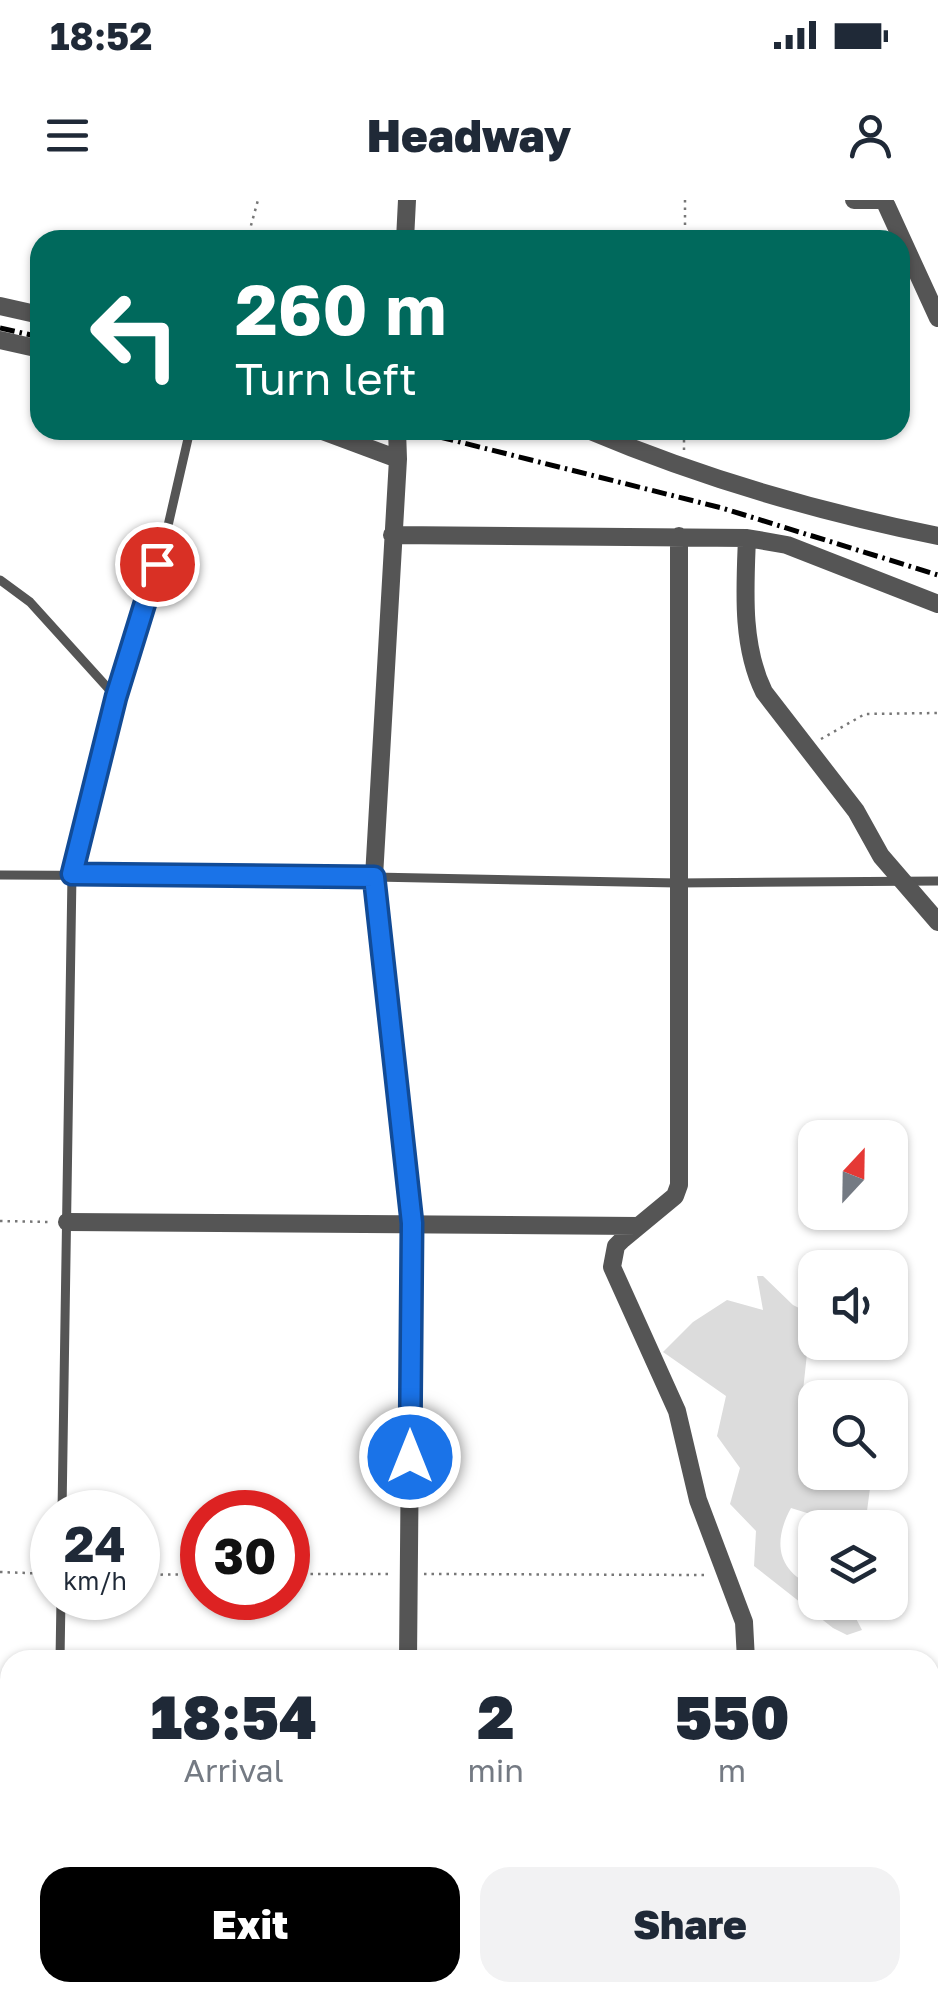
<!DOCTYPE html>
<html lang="en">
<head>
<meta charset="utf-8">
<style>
	:root { --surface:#fff; --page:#f2f2f3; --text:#1f2937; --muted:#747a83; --accent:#000 }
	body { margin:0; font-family:"Golos Text",sans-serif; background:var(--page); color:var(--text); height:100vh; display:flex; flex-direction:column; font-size:38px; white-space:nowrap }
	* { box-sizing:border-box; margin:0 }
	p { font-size:32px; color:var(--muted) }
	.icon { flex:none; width:55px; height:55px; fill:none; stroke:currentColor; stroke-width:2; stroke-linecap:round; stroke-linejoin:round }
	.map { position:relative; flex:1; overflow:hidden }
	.drawer { position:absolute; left:0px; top:1450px; width:940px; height:352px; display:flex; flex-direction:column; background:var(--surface); border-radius:30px 30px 0 0; box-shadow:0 2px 8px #0004 }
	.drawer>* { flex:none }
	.banner { position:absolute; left:30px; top:30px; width:880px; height:210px; border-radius:30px; box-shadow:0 2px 8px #0004; background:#00695c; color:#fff; overflow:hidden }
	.needle { width:65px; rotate:22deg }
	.controls { position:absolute; left:798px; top:920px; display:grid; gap:20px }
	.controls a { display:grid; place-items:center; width:110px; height:110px; border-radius:20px; background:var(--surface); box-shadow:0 2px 8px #0004; font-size:50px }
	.speed { position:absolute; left:30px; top:1290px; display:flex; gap:20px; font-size:50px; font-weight:700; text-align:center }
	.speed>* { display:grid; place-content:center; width:130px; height:130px; border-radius:50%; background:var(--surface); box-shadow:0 2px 8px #0004; line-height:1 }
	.speed small { font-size:25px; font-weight:400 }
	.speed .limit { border:15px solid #d22; background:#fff; color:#111 }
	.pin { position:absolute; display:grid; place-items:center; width:85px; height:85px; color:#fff; margin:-42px; border:5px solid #fff; border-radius:50%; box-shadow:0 2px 10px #0007 }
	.me { position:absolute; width:110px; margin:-55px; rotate:0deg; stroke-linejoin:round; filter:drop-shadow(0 0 8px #0008) }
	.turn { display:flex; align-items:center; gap:35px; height:210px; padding:0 40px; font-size:45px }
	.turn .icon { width:130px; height:130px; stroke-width:2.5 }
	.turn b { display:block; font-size:70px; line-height:85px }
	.eta { display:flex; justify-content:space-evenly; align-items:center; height:170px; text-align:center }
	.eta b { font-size:60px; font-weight:800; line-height:70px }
	.action { display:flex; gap:20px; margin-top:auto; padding:20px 40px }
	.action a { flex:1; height:115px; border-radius:30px; background:var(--accent); color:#fff; font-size:40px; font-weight:800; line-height:115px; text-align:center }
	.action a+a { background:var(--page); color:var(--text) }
	.status { display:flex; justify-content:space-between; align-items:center; height:70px; padding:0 50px; background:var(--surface); direction:ltr }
	.status svg { height:28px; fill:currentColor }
	header { display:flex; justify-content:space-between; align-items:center; height:130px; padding:0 40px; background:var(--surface); font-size:45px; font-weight:800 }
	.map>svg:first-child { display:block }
	.green { fill:#dcdcdc }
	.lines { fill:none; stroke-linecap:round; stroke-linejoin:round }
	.path { stroke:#777; stroke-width:2.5; stroke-dasharray:2.5 5; stroke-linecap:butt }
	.lane { stroke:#555; stroke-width:9 }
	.street { stroke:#555; stroke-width:18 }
	.rail { stroke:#000; stroke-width:5; stroke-dasharray:15 5 2.5 5; stroke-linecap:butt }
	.route-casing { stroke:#114b97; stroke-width:25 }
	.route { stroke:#1a73e8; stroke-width:18 }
</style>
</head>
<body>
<div class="status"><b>18:52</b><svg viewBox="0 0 49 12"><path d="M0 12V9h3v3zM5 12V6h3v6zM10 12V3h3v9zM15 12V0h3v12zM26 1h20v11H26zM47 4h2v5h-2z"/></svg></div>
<header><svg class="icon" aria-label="menu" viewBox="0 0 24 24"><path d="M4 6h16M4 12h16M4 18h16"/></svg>Headway<svg class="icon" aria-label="person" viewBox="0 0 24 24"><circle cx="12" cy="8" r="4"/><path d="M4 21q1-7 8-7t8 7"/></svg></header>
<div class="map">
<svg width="938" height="1802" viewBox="0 0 938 1802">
	<rect width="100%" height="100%" fill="#fff"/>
	<path class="green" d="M757,1076H763L793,1105L805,1111L810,1126L802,1200L815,1225V1272L872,1273L867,1311L861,1323L823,1318L791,1308C773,1341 776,1371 815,1387V1402C847,1402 847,1400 862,1430L847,1435L833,1428L754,1366L756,1331L730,1304L740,1268L717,1236L726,1196L663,1152L693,1122L727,1100L763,1110Z"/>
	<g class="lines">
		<path class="path" d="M247,40L258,0
			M685,40V0
			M684,250V230
			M821,539L865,514L938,513
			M0,1021L50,1022
			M0,1372L52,1374
			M288,1374H391
			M424,1374L706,1375
			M138,1375L202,1374"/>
		<path class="lane" d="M0,380L30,402L116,497
			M0,675L374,677L677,683L938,681
			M62,1312L72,674L116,497L167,330L190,230
			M60,1460L61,1398
			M56,1802V1792"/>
		<path class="street" d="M854,0H885
			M884,0L938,118
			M405,40L407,0
			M0,106L40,115
			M0,140L40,149
			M320,230L398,259
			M397,230L398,259L374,677L412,1023L408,1460
			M588,230C699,277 819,312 938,336
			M392,335L747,338L787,345L938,404
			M679,336V985L675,996L623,1039L616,1046L612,1067L677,1211L698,1300L744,1422L746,1460
			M747,338C745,389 741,445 764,492L856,611L881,656L938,722
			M67,1022L638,1026
			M930,1523L938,1506
			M930,1724L938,1746
			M407,1792V1802
			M749,1792V1802"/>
		<path class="rail" d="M0,128L40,137
			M412,230L722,308L938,375"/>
	</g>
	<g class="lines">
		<g class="route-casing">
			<path id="route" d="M157,364L116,497L72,674L374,677L412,1023L410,1257"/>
		</g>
		<use href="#route" class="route"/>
	</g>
</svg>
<div class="controls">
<a><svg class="needle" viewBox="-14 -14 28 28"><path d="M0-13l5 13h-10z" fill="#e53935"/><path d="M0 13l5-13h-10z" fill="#747a83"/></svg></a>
<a><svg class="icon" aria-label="sound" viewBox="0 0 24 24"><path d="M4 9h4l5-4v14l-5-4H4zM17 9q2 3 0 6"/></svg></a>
<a><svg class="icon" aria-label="search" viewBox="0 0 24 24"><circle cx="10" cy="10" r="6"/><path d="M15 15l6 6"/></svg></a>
<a><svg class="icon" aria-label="layers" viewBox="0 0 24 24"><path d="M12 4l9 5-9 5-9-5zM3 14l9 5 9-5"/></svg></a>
</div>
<div class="speed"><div>24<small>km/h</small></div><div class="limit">30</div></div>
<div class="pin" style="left:157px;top:364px;background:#d93025"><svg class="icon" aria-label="arrive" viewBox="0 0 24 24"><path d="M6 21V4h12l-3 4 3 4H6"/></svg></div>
<svg class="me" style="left:410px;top:1257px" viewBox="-20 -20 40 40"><circle r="17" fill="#1a73e8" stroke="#fff" stroke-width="3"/><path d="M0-11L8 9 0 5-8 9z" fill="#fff"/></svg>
<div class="banner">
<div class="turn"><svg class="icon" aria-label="left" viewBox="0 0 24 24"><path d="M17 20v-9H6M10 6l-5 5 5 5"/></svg><div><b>260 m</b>Turn left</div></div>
</div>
<section class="drawer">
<div class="eta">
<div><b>18:54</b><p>Arrival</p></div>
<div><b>2</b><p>min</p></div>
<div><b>550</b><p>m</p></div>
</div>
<div class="action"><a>Exit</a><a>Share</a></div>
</section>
</div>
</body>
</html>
